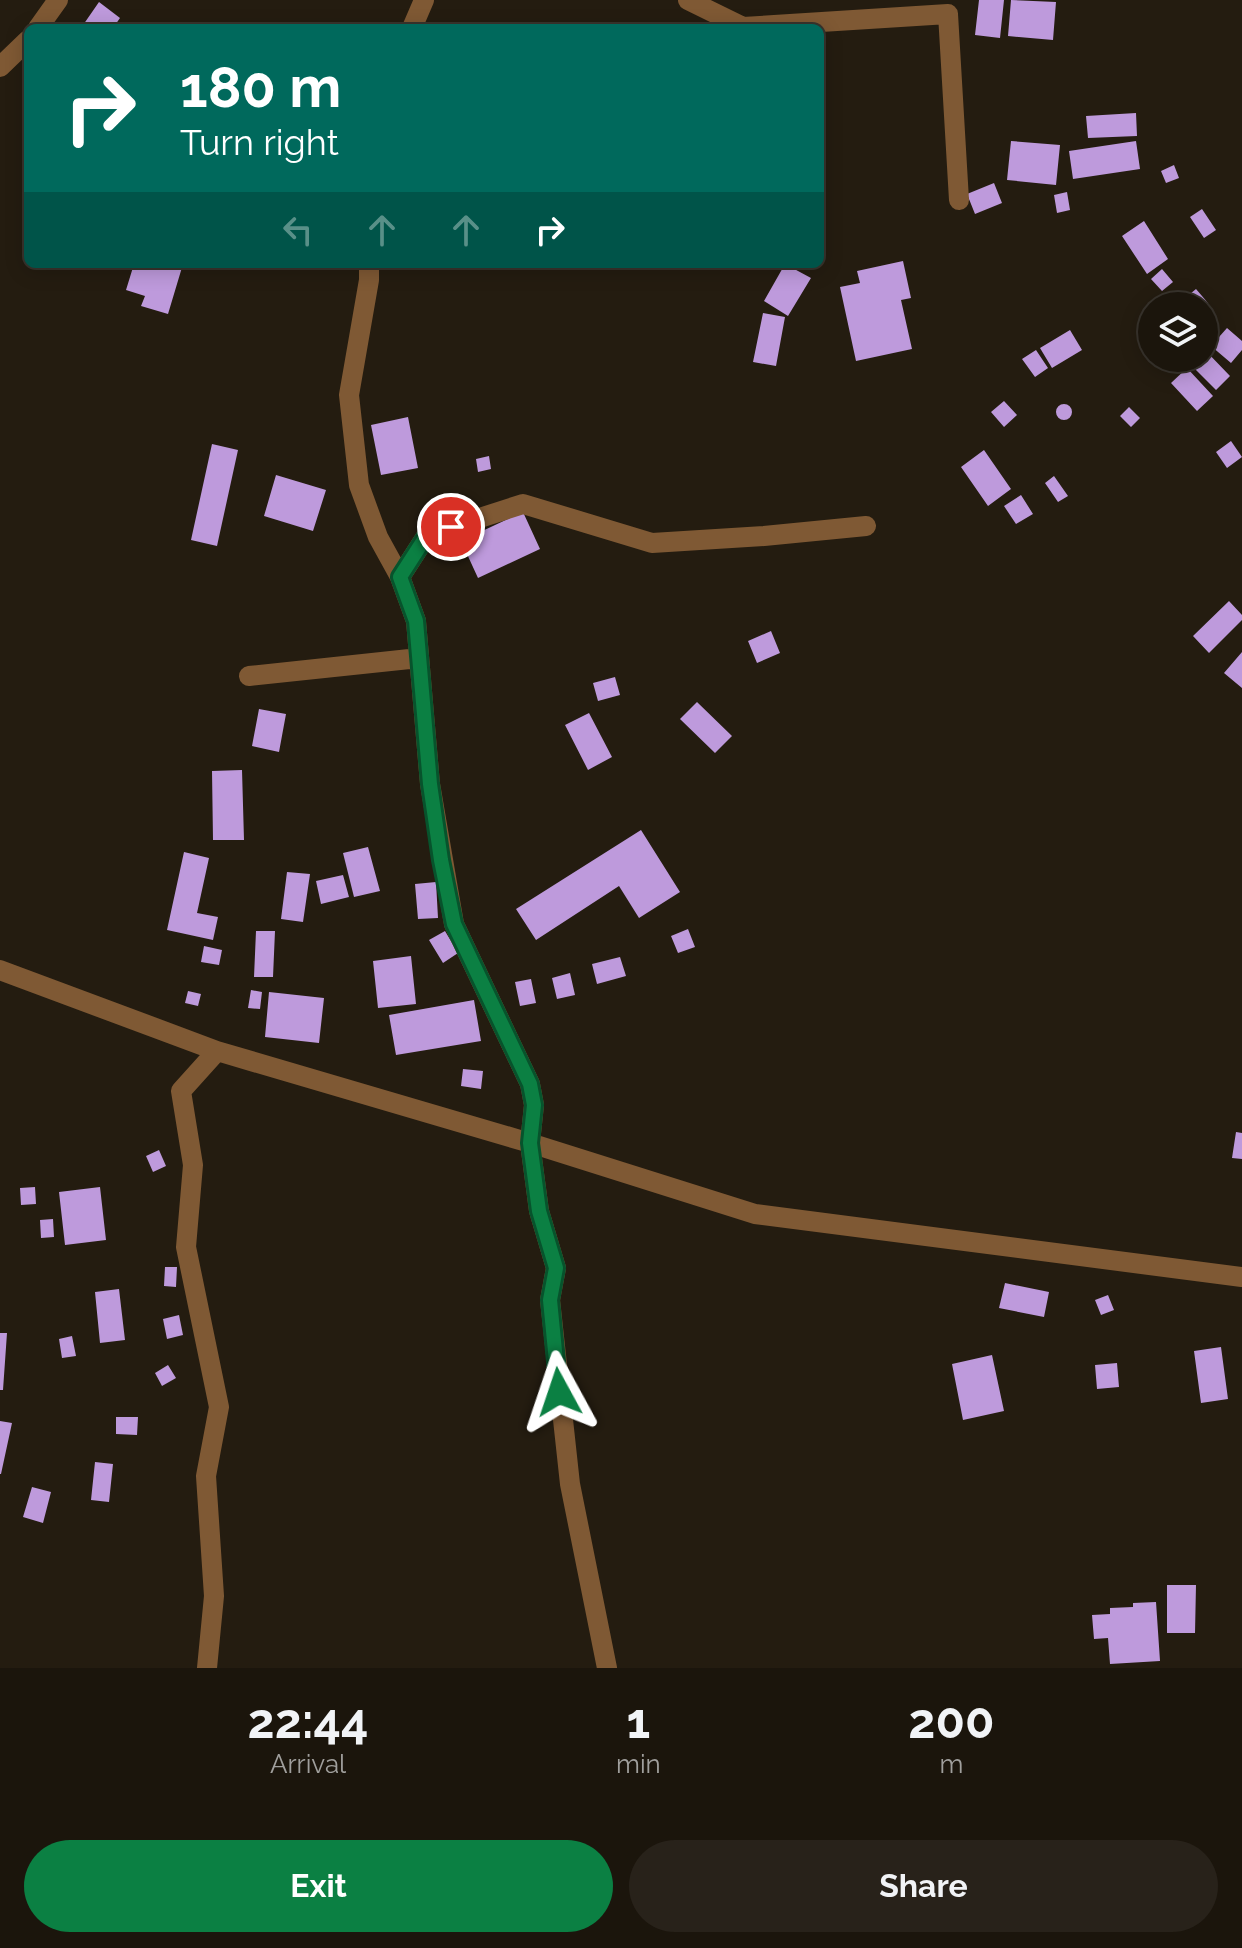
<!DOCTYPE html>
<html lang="en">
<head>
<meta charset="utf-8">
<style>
	:root { --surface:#1b150c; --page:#28221a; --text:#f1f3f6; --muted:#a09f9d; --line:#39342d; --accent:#0b8043 }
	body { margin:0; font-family:Raleway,sans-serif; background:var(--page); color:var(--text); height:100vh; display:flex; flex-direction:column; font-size:30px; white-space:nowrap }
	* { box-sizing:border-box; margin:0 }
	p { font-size:26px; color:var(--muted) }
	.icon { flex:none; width:44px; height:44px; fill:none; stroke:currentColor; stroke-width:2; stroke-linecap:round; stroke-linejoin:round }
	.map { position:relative; height:1668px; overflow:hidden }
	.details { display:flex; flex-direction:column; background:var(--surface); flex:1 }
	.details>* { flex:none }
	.guide { position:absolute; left:24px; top:24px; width:800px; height:244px; border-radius:12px; box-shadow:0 4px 20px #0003,0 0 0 2px var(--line); background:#00695c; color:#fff; overflow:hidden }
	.controls { position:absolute; left:1138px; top:292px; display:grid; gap:16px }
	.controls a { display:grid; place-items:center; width:80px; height:80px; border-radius:50%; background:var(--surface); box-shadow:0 4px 20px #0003,0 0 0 2px var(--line); font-size:40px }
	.pin { position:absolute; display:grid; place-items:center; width:68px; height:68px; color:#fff; margin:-34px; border:4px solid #fff; border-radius:50%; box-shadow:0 2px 8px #0007 }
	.me { position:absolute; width:88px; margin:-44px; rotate:355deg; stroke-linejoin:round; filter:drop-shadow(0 0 6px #0008) }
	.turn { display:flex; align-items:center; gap:28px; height:168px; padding:0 24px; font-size:36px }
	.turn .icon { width:104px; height:104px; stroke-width:2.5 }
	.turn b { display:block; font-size:56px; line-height:68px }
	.lanes { display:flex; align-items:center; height:76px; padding:0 24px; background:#0003; justify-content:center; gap:40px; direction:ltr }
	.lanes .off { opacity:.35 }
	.eta { display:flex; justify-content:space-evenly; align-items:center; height:136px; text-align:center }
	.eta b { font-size:48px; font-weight:700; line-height:56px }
	.primary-button { display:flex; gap:16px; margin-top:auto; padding:16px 24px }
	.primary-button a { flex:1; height:92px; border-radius:48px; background:var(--accent); color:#fff; font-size:32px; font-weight:700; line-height:92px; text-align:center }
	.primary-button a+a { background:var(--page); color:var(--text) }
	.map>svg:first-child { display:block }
	.building { fill:#be9adc }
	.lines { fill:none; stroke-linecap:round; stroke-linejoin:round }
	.minor { stroke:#7f5934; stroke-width:20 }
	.route-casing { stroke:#07532c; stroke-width:20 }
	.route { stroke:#0b8043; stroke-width:14 }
</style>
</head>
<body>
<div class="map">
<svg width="1242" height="1668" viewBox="0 0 1242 1668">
	<rect width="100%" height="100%" fill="#241c10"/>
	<path class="building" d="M979,0H1004L1000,38L975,35Z
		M1011,0L1056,2L1053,40L1008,36Z
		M99,2L120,18L113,28H81Z
		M1136,113L1137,136L1088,138L1086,116Z
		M1011,141L1060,145L1056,185L1007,180Z
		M1136,141L1140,169L1073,179L1069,151Z
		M1174,165L1179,178L1166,183L1161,171Z
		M994,183L1002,203L975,214L967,194Z
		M1067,192L1070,210L1057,213L1054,195Z
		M1202,209L1216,230L1204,238L1190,217Z
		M1144,221L1168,259L1147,274L1122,236Z
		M903,261L911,298L901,300L912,349L856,361L840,287L860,283L857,271Z
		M134,264H183L168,314L141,306L145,296L126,290Z
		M785,264L811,278L788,316L764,301Z
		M1162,269L1173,282L1162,291L1151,279Z
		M1196,289L1208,303L1205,306H1190L1184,299Z
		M763,313L785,317L776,366L753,362Z
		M1227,328L1242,341V350L1231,363L1211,346Z
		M1070,330L1082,350L1052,368L1040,348Z
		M1204,349L1230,376L1216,390L1189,363L1193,358H1204Z
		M1036,350L1048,368L1035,377L1022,359Z
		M1187,368L1213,396L1197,411L1171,383Z
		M1004,401L1017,415L1004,427L991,412Z
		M1056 412a8 8 0 1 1 16 0a8 8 0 1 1-16 0Z
		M1129,407L1140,418L1131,427L1120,416Z
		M408,417L418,468L381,475L371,425Z
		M1231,441L1242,457L1227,468L1216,452Z
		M212,444L238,450L217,546L191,540Z
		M984,450L1011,489L988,506L961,467Z
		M489,456L491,469L478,472L476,459Z
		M276,475L326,490L313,531L264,516Z
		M1054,476L1068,496L1058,502L1045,483Z
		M1021,495L1033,514L1016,524L1004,506Z
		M523,512L540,549L478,578L461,541Z
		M1229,601L1242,615V620L1209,653L1193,636Z
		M771,631L780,653L757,663L748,641Z
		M1242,652V688L1224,673Z
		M615,677L620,695L598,701L593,683Z
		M697,702L732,736L715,753L680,719Z
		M259,709L286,714L279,752L252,746Z
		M589,713L612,757L588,770L565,725Z
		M242,770L244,840H213L212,771Z
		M641,830L680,892L639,918L619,886L536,940L516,909Z
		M368,847L380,891L354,897L343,853Z
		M184,852L209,858L197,913L218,917L213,940L167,930Z
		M287,872L310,874L303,922L281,919Z
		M343,875L349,897L321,904L316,881Z
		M436,882L438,918L418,919L415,884Z
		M688,929L695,947L678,953L671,936Z
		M256,931H275L273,977H254Z
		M445,931L458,953L443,963L429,940Z
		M204,946L222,950L219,965L201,962Z
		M411,956L416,1004L378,1008L373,961Z
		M620,957L626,976L597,984L592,964Z
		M570,973L575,995L557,999L552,978Z
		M531,979L536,1003L520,1006L515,982Z
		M251,990L262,992L260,1009L248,1008Z
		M188,991L201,994L198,1006L185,1003Z
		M269,992L324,998L319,1043L265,1037Z
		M474,1000L481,1041L396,1055L389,1015Z
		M463,1069L483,1071L481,1089L461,1086Z
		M1236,1132L1242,1133V1159L1232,1158Z
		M159,1150L166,1166L153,1172L146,1156Z
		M35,1187L36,1204L21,1205L20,1188Z
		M100,1187L106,1240L65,1245L59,1192Z
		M53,1219L54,1237L41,1238L40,1220Z
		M165,1267H177L176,1287L164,1286Z
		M1005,1283L1049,1292L1044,1317L999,1308Z
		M119,1289L125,1340L100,1343L95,1292Z
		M1108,1295L1114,1310L1101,1315L1095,1300Z
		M179,1315L183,1335L167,1339L163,1319Z
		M0,1333H7L3,1390H0Z
		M72,1336L76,1356L62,1358L59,1339Z
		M1221,1347L1228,1399L1201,1403L1194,1351Z
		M992,1355L1004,1411L963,1420L952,1364Z
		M1117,1363L1119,1387L1097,1389L1095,1365Z
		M168,1365L176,1378L162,1386L155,1373Z
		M116,1417H138L137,1435L116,1434Z
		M0,1421L12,1423L1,1474H0Z
		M95,1462L113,1464L109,1502L91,1500Z
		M32,1487L51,1492L43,1523L23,1517Z
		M1167,1585H1196L1195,1633H1167Z
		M1156,1602L1160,1661L1110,1664L1108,1638L1094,1639L1092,1615L1110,1614V1608L1133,1607V1603Z"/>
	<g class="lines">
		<path class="minor" d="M688,0L743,27L948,14L959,200
			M38,28L58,0
			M412,28L424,0
			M0,67L28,40
			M369,264V280L349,395L359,485L378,537L400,577L416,621L430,784L454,924L530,1084L534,1105L530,1143L539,1211L556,1268L550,1300L570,1484L607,1668
			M400,577L427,535L523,504L652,543L764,536L866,526
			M249,676L419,658
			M0,970L217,1051L530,1143L755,1214L1242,1277
			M207,1668L214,1596L206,1476L219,1407L186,1247L193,1165L181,1091L217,1051"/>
	</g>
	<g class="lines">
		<g class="route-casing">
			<path id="route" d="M451,527L427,535L400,577L416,621L430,784L441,860L454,924L530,1084L534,1105L530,1143L539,1211L556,1268L550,1300L559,1392"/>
		</g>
		<use href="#route" class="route"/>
	</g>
</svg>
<div class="controls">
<a><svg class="icon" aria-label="layers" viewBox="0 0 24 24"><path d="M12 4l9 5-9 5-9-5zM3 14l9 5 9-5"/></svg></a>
</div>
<div class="pin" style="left:451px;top:527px;background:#d93025"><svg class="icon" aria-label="arrive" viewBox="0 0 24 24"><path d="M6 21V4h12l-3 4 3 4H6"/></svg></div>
<svg class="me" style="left:559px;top:1392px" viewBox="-20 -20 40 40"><path d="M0-17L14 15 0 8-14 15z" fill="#0b8043" stroke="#fff" stroke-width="4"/></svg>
<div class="guide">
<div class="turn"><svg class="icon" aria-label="right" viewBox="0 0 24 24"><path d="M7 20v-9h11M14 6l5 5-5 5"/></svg><div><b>180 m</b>Turn right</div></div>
<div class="lanes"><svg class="icon off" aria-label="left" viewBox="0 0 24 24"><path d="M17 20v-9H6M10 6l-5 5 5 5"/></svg><svg class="icon off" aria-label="ahead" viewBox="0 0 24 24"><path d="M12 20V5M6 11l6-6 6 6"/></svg><svg class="icon off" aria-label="ahead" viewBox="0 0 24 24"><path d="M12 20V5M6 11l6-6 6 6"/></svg><svg class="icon" aria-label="right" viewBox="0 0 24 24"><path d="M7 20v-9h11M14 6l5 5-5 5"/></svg></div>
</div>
</div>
<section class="details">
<div class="eta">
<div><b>22:44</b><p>Arrival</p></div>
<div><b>1</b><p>min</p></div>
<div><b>200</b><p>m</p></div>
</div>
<div class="primary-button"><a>Exit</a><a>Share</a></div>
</section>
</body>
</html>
